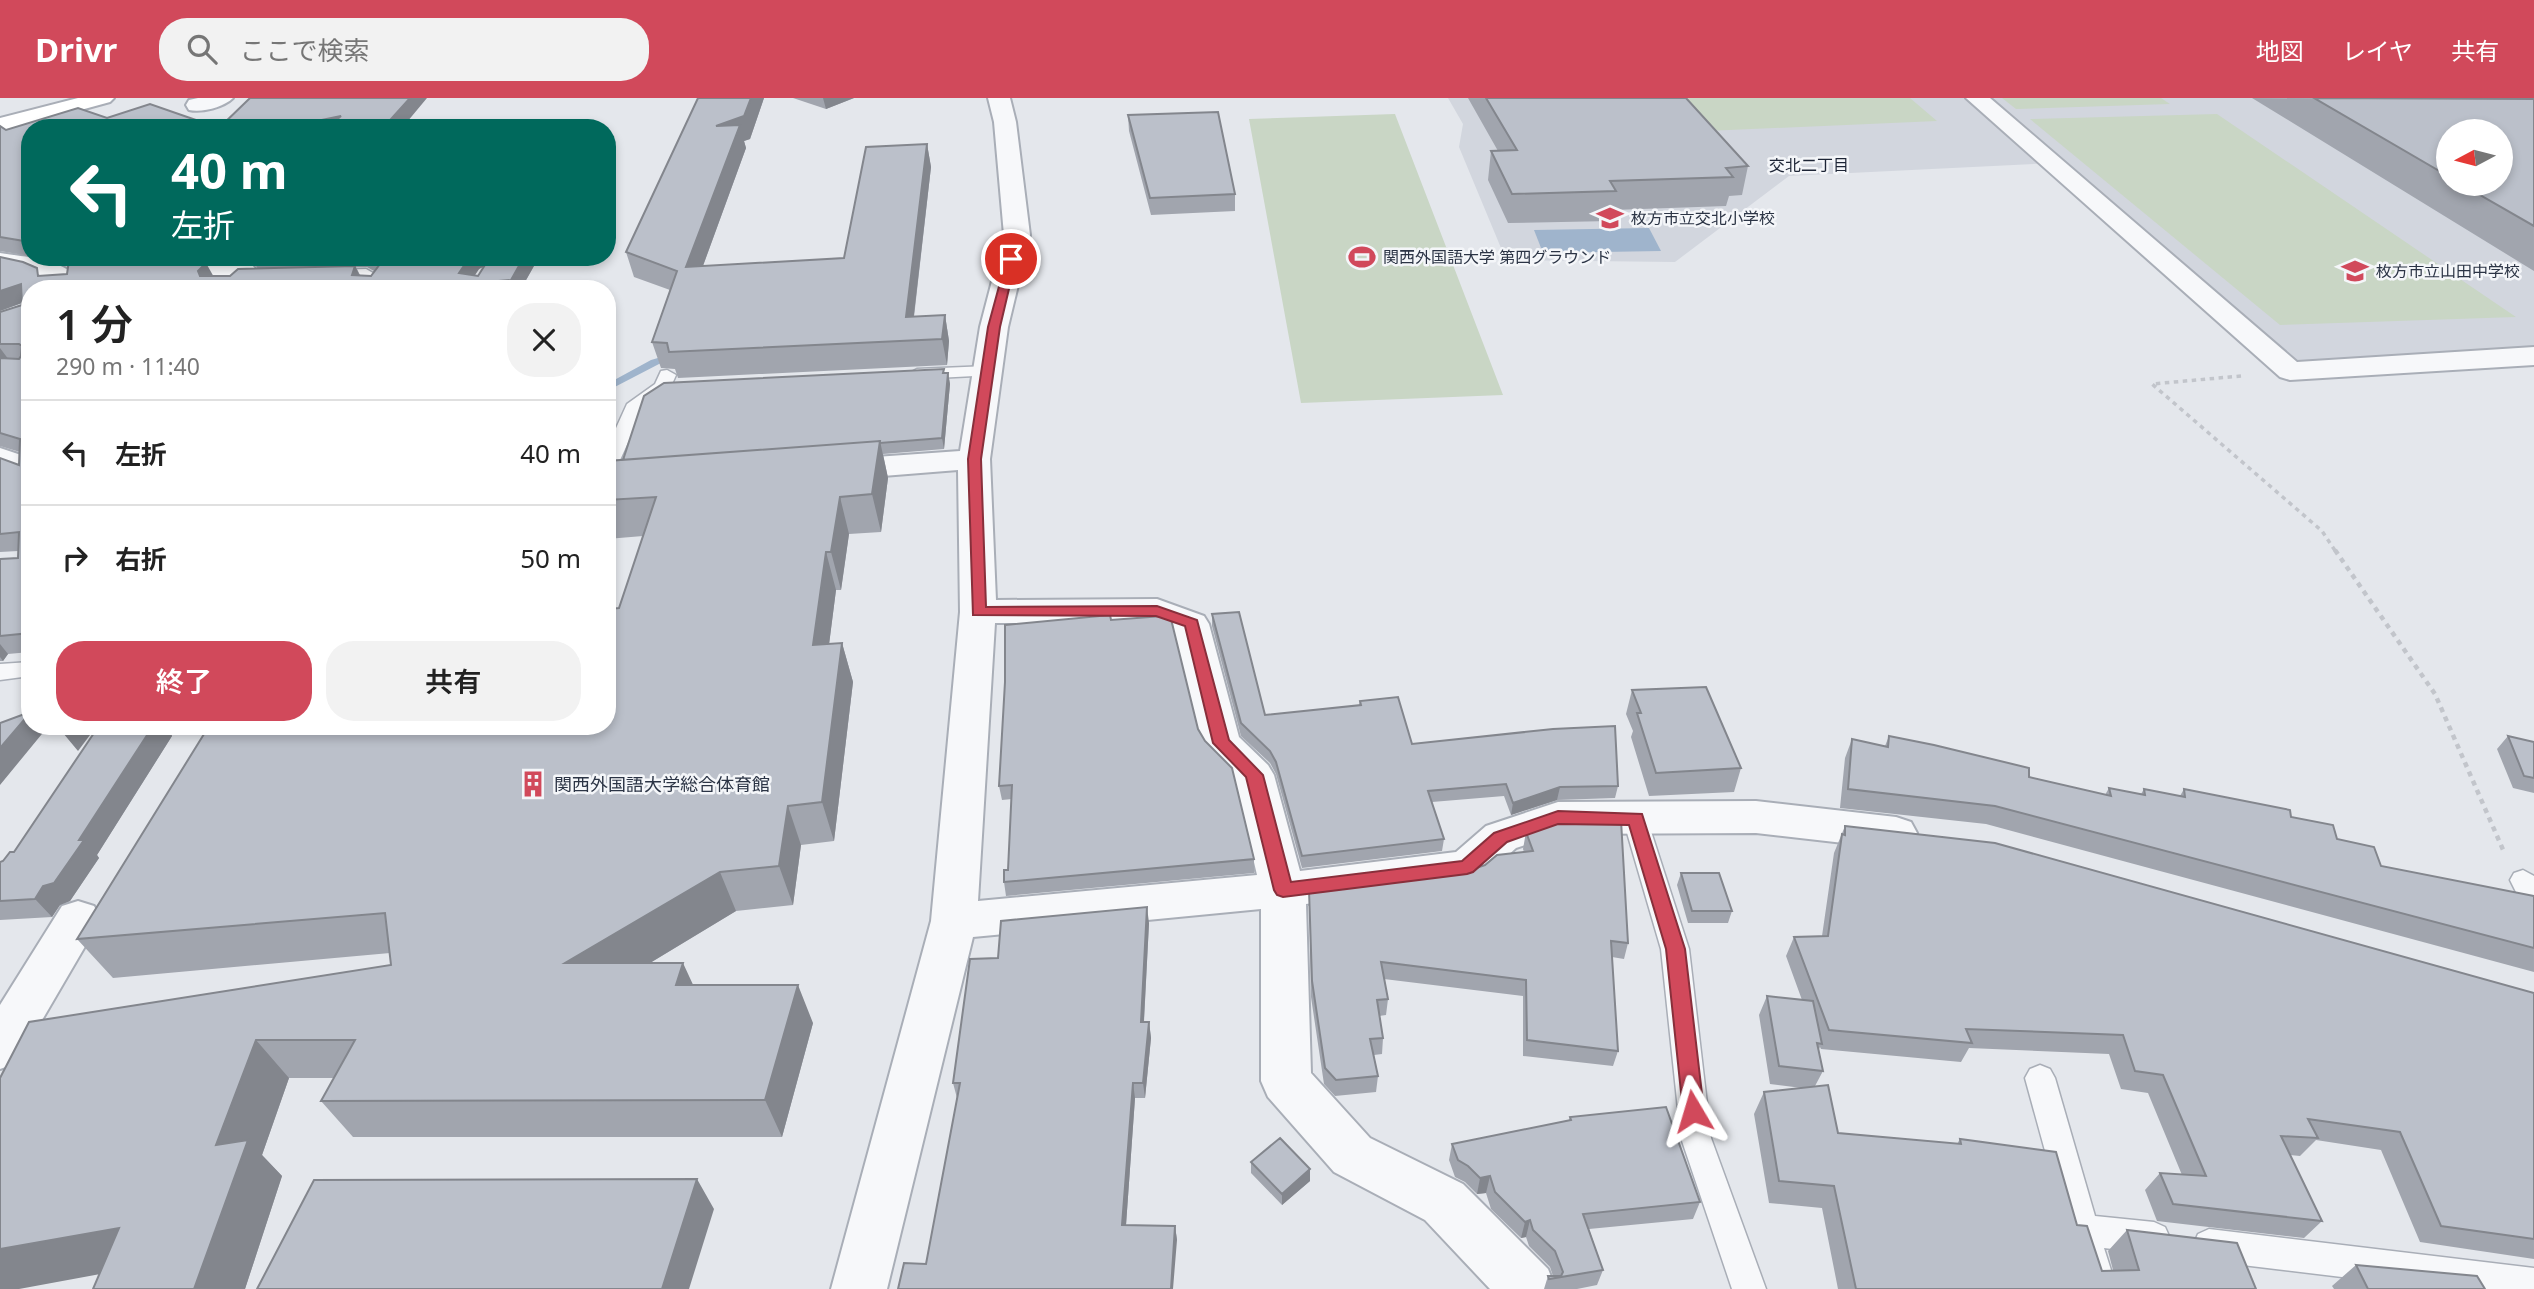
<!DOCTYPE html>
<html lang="ja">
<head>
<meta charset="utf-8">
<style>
	:root { --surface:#fff; --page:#f2f2f2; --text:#222; --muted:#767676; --line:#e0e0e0; --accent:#d1495b }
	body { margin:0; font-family:"Noto Sans","Noto Sans JP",sans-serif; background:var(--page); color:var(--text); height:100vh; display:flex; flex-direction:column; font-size:26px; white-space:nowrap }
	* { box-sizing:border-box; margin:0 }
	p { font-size:23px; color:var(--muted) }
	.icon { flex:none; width:38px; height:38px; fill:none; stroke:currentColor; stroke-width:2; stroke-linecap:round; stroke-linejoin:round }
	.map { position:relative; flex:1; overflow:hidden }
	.drawer { position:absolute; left:21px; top:182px; width:595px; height:455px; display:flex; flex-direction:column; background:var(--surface); border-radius:28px; box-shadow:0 4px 10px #0003 }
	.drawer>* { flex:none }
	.banner { position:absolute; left:21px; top:21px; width:595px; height:147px; border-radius:28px; box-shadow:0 4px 10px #0003; background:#00695c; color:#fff; overflow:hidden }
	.needle { width:46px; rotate:263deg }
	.fabs { position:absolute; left:2436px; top:21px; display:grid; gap:14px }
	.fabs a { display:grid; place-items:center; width:77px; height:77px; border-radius:50%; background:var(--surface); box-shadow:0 4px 10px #0003; font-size:35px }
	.pin { position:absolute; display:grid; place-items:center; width:60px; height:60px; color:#fff; margin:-30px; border:4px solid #fff; border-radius:50%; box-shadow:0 2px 7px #0007 }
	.me { position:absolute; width:77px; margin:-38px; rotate:353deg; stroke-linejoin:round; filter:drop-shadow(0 0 5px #0008) }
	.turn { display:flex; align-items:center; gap:24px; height:147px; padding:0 35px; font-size:32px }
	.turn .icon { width:91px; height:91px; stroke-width:2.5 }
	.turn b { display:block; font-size:49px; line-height:60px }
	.round { display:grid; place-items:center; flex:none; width:74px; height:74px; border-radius:28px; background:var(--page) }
	.overview { display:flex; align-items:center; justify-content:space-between; height:119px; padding:0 35px }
	h1 { font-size:42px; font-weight:600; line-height:52px }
	.button { display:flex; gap:14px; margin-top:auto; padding:14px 35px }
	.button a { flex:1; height:80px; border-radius:28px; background:var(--accent); color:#fff; font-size:28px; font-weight:600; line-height:80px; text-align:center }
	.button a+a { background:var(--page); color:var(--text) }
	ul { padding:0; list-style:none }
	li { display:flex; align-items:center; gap:21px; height:105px; padding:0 35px; border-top:2px solid var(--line) }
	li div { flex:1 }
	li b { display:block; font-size:26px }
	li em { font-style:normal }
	header { display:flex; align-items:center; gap:42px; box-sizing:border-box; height:98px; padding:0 35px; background:var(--accent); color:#fff }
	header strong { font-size:33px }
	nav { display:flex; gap:38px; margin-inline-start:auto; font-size:24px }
	.search { width:490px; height:63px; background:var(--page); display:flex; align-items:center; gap:18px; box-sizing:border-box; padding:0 24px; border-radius:28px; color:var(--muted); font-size:26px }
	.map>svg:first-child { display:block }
	.built { fill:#d2d6de; fill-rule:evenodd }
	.green { fill:#c9d6c5 }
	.water { fill:#9fb4cc }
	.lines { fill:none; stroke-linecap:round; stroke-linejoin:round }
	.stream { fill:#9fb4cc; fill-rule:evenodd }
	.lane-casing { stroke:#a9aeb7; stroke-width:3 }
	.street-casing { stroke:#a9aeb7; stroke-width:4 }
	.secondary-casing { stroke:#a9aeb7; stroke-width:4 }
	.path-far1 { stroke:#c2c5cb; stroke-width:3.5; stroke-dasharray:4.5 4.5; stroke-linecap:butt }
	.path { stroke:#c2c5cb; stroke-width:4.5; stroke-dasharray:5 5; stroke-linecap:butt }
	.lane { fill:#f7f8fa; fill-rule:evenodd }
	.street { fill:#f7f8fa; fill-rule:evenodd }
	.secondary { fill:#fff; fill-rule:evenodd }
	.wall { fill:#a1a5ae; fill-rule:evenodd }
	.shaded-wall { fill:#83868d }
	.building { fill:#bbc0ca; stroke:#83868d; stroke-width:2 }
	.route { fill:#d1495b; stroke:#882f3b; stroke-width:2 }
	.labels { text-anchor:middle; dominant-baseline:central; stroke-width:5; stroke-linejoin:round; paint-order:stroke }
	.far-neighbourhood-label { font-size:16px; fill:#1d2536; stroke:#f4f6f9 }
	.far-poi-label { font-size:16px; fill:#2b3445; stroke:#f4f6f9; text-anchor:start }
	.poi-label { font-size:18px; fill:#2b3445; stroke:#f4f6f9; text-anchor:start }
</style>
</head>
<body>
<header>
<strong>Drivr</strong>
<div class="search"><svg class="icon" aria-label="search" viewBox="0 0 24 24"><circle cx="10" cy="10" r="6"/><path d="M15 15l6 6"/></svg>ここで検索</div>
<nav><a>地図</a><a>レイヤ</a><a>共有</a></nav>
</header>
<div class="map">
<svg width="2534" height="1191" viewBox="0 0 2534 1191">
	<rect width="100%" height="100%" fill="#e4e7ec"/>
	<path class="built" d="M1448,0H2489L2534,22V259L2290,273L2052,65L1789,78L1675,164L1506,162L1459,49L1463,26ZM2448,33H2501V86H2448Z"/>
	<path class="green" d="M1678,0H1910L1937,23L1706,33Z
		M2002,0H2161L2170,6L2016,11Z
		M1395,16L1503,297L1301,305L1249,21Z
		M2217,16L2516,219L2280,227L2030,21Z"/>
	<path class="water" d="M1649,130L1661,153L1543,155L1534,132Z"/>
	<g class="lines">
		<path class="stream" d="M675,255L679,256V260L659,266L607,293V286L651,262Z"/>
		<g class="lane-casing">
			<path id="lane" d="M56,159H78L41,175L33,170Z
				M366,171L385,182L378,191H361L368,183L363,181L330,182L322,177L330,172Z
				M988,268L994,269L997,273L994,277L917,281L908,276L917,271Z
				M667,272L676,277L669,293L644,309L616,371L607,377V350L627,306L655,286L661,273Z
				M30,564V578L0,582V566Z
				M1635,712L1644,714L1647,721L1689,851L1711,1040L1766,1191H1732L1681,1040L1661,851L1623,721L1626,714Z
				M2523,772L2534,778V815L2525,812L2510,782L2514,775Z
				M2040,967L2050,971L2055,980L2095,1118L2154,1124L2165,1129L2170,1140L2165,1151L2154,1156L2104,1150L2117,1191H2083L2025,980L2030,971Z
				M2209,1131L2534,1170V1191H2441L2209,1163L2198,1158L2193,1147L2198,1136Z"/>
		</g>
		<g class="street-casing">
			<path id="street" d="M198,0H233C224,9 202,15 189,12L186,7L189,2Z
				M988,0H1010L1016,24L1030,137L1008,229L990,361L996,502L1157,501L1204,518L1209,526L1239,639L1268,667L1274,677L1300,773L1456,754L1486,728L1558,704L1756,703L1896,719L1911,724L1917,735L1911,746L1896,751L1756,735L1559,736L1516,750L1482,781L1467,786L1306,806L1311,975L1370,1040L1463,1086L1548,1171L1556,1191H1490L1425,1122L1334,1074L1268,999L1261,983V811L973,839L887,1191H831L931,823L960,514L958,372L833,382L822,379L817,372L822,365L833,362L960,353L980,229L1004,137L994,24ZM995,525H1153L1174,533L1201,645L1207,655L1235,683L1257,777L978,803Z
				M1966,0H1990L2297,264L2534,249V267L2290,282L2280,279Z
				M0,155C23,159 63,160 77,181L74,191H48L50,184L34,177L0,171Z
				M184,160L244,166L253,168L257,174L239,191H209L220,179L175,174L171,168L175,162Z
				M0,350L30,360V382L0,371Z
				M78,803L94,808L101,821L17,965L0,971V907L62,808Z"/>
		</g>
		<g class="secondary-casing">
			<path id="secondary" d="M78,0H114L110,4L0,34V20Z"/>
		</g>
		<path class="path-far1" d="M2241,278L2152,286L2322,433L2336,454"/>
		<path class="path" d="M2335,452L2435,596L2504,754"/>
		<use href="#lane" class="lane"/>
		<use href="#street" class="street"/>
		<use href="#secondary" class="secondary"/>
	</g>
	<path class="wall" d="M698,0H764L750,41L744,43L746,50L703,168L844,160L927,46L931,69L914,219L945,217L949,243L947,267L678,280L675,271L661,270L652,244L670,192L634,179L626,154Z
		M793,0H854L826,11Z
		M1468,0H1686L1748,68L1742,97L1729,98L1726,108L1613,112L1611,123L1508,125L1488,82L1491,53H1498Z
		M2252,0L2534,1V173ZM2448,33L2501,86H2448Z
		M1128,17L1235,96V113L1151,117L1129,33Z
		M107,20L219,30H30V158L0,153V28L6,32Z
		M0,159L42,178L67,176L68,170L60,159H175L173,162L213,178H230L258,171L254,165L245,163L203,159H539L521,191H30V554L8,556L3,563H0V461L18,460V453L0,454V360L19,367L20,354L0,348V214L22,207V205L0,213ZM484,168L478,178L474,177L479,171ZM356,169H367L374,173L371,178L360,177Z
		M944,275H948L950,286L944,351L883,356L888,380L881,434L849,436L841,492H836L829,546L842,545L853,584L834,743L801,747L793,807L736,813L650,865L694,887L813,925L782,1039H353L321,1003L334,980H289L262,1057L282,1078L245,1191H93L99,1176L0,980L391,867L390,855L113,880L77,841L619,510L643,438L607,441V363L623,362Z
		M1212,516L1265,617L1359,607L1360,603L1412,646L1618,688L1615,700L1557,702L1511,717L1504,698L1432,704L1444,741L1442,753L1302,770L1276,676L1270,665L1241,638L1212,528Z
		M1111,522L1198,631L1254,761V775L1006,798L1004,784L1008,772L1012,701L1002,702L999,688Z
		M1632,592L1741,670L1734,694L1649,698L1631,639L1633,633L1626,616Z
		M111,628H167L172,638L97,757L99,760L70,803L60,807L52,819L0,822V764L14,754Z
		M1889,638L2029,679L2105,697L2109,690L2141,696L2144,691L2180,698L2184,691L2291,719L2337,741L2381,768L2534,798V874L1986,726L1840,710L1845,660L1852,641L1885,648Z
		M2508,638L2534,644V695L2513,690L2497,651Z
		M1845,728L2534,895V1161L2420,1144L2381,1052L2316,1042L2300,1058L2290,1057L2322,1123L2304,1140L2157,1123L2145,1092L2160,1075L2182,1077L2148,995L2121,991L2109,956L1969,950L1961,964L1821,951L1820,949L1818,953L1823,973L1815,988L1838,1035L1957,1046L1960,1041L2077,1127L2102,1173L2113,1172L2108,1153L2127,1132L2256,1191H1838L1822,1110L1769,1105L1754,1016L1764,994L1802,990L1770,986L1759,917L1767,898L1802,902L1786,858L1794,839L1822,838L1834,755Z
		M1526,734L1628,845L1624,861L1612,859L1618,953L1613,968L1523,958V898L1384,881L1388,901L1386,917L1379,918L1383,940L1382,956L1374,957L1378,978L1376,994L1335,998L1324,986L1311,899L1309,792L1470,772L1524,754L1523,751Z
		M1681,775L1732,813L1728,825H1688L1677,787Z
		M1149,825L1144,924H1149L1151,940L1145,1000H1135L1126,1127L1175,1128L1177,1142L926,1166L957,1000L953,985L998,860Z
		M1570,1019L1700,1104L1693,1121L1589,1131L1603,1172L1597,1187L1577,1191H1544L1548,1178H1553L1550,1169L1529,1148L1526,1139L1521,1140L1491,1111L1486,1095L1477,1096L1465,1084L1455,1079L1449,1062L1452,1046L1569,1023Z
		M1251,1064L1310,1083L1282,1107L1251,1075Z
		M2356,1167L2485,1191H2334L2332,1188Z"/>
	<path class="shaded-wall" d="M410,0H427L402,30H383Z
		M751,0H764L750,41L744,43L746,50L693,195L686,169L716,28Z
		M823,0H854L826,11Z
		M341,18L346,30H283Z
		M927,46L931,69L911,242L906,219Z
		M470,159H482L485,168L479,171L466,191L459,175Z
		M524,159H539L521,191H514L511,182Z
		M206,165L215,181L208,191L198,173Z
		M355,168L363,184L352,177Z
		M499,183L502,191H494Z
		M21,186L30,202L0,213V193Z
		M945,217L949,243L947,267L942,241Z
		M0,250L9,262L0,266Z
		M948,275L950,286L944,351L942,340Z
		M880,343L888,380L881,434L872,396Z
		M840,399L849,436L841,492L831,454Z
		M826,454L836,492L824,586L813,547Z
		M842,545L853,584L834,743L822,704Z
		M0,546L8,556L3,563L0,559Z
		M30,615V628H43L46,631L0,687V650Z
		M68,628H110L90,637L78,653L63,635Z
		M153,628H167L172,638L97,757L99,760L70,803L60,807L52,819L35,801L43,788L79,742Z
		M1560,689L1557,702L1511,717L1513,705Z
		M788,708L801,747L793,807L779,768Z
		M720,774L736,813L587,903L565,865Z
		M1147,809L1149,825L1143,939L1141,924Z
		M683,865L701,904L676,887Z
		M798,887L813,925L782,1039L765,1002Z
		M1149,924L1151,940L1145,1000L1143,985Z
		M256,942L289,980L262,1057L282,1078L245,1191H194L216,1047Z
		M1133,985L1135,1000L1125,1141L1122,1127Z
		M1310,1071V1083L1282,1107V1096Z
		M1490,1078L1486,1095L1477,1096L1480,1080Z
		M697,1081L714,1111L689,1191H662Z
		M1530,1122L1526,1139L1521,1140L1525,1124Z
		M1175,1128L1177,1142L1173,1191H1171Z
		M119,1130L160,1165L19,1191H0V1151Z"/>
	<path class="building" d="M250,0H410L383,30H327L341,18L283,30H30V144L0,139V28L6,32L78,10L107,20L150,6L219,30Z
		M698,0H751L744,18L716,28L740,27L686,169L844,160L866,49L927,46L906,219L945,217L942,241L669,254L667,245L652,244L677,173L626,154Z
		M1486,0H1686L1748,68L1726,70L1733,79L1610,83L1616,93L1512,96L1491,53L1517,52Z
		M2314,0L2534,1V128L2461,86H2501V33H2448V78Z
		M1218,14L1235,96L1150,100L1128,17Z
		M0,159L23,164L37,170L38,178L67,176L69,163L64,159H165L166,161L206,165L198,173L200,178H230L238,171L355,168L352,177L371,178L380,166L370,159H470L459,175L478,178L490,159H524L511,182L499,183L494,191H30V317L28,319H30V535L0,538V461L18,460L19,434L0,436V360L19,367L20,341L0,335V260L19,261L21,258L22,248L19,246H0V214L22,207L21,186L0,193Z
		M944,271L943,275H948L942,340L880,345V343L623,362L644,298L664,285Z
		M880,343L872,396L840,399L831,454H826L813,547L842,545L822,704L788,708L779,768L720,774L565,865H683L676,887H798L765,1002L321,1003L355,942H256L216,1047L248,1042L194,1191H93L119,1130L0,1151V980L29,924L391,867L385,815L77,841L209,628H607V511L619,510L656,399L607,402V363Z
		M1239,514L1265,617L1361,607L1360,603L1398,599L1412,646L1553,631L1615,628L1618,688L1560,689L1513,705L1506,686L1428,693L1444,741L1302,758L1276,664L1270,653L1241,625L1212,516Z
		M1110,517L1111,522L1163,518L1171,521L1198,631L1205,643L1232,670L1254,761L1004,784V772H1008L1012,687L999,688L1005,584V527Z
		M1706,589L1741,670L1656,675L1637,615H1641L1632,592Z
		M30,614V615L0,650V625Z
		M60,628H68L63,635Z
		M111,628H153L79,742H84L54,785L43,788L35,801L0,803V764L3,763L10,754H14L94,635Z
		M1889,638L1934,647L2029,670V679L2111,698L2109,690L2145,697L2144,691L2185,699L2184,691L2290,712L2291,719L2333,727L2337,741L2374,749L2381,768L2534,798V850L1995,708L1848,691L1852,641L1888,649Z
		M2508,638L2534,644V680L2524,678Z
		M1563,722H1621L1628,845L1611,843L1618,953L1527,942L1526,882L1381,864L1388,901L1377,902L1383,940L1370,941L1378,978L1336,982L1325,970L1312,883L1309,792L1470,772L1485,767L1497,757L1533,753L1526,734Z
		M1845,728L1995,745L2534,895V1141L2441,1128L2400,1034L2308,1021L2318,1040L2281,1038L2322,1123L2173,1106L2160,1075L2206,1078L2163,977L2135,973L2123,937L1966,931L1972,945L1829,932L1794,839L1828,838L1842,736L1845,737Z
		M1681,775H1719L1732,813H1692Z
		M1147,809L1141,924H1149L1143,985H1133L1122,1127L1175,1128L1171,1191H898L904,1165L926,1166L960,985H953L970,861L998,860L1001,823Z
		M1767,898L1813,903L1822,946L1817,945L1823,973L1779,968Z
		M1828,987L1838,1035L1961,1046L1960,1041L2056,1054L2077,1127L2087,1128L2102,1173L2139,1172L2127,1132L2237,1145L2256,1191H1856L1834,1088L1779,1083L1764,994Z
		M1666,1009L1700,1104L1583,1116L1603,1172L1549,1181L1548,1178H1561L1563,1174L1555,1153L1533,1132L1530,1122L1525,1124L1495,1094L1490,1078L1480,1080L1468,1068L1458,1062L1452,1046L1571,1022L1570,1019Z
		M1280,1040L1310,1071L1282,1096L1251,1064Z
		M697,1081L662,1191H257L314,1082Z
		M2356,1167L2477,1178L2485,1191H2368Z"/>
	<path class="route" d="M1007,159L1016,161L1000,229L981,361L986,509L1157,508L1197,522L1229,642L1263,677L1291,784L1462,763L1494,735L1558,713L1642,716L1685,851L1704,1013L1701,1020L1693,1023L1686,1020L1683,1013L1666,851L1629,727L1558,726L1507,744L1473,774L1467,776L1283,799L1277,797L1274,792L1246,679L1213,645L1185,528L1156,518L973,517L968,361L988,229Z"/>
	<defs>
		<g id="school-bare" transform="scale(2.1)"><path d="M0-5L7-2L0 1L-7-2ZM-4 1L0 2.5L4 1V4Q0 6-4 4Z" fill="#d1495b" stroke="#f4f6f9" stroke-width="2.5" paint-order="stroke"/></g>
		<g id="stadium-bare" transform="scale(2.1)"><path d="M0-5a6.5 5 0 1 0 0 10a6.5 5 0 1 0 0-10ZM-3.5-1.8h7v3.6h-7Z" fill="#d1495b" stroke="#f4f6f9" stroke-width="2.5" paint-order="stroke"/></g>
		<g id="building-bare" transform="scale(2.1)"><path d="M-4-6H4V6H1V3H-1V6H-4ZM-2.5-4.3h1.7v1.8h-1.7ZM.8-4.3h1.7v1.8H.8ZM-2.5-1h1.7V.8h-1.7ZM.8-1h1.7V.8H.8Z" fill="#d1495b" stroke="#f4f6f9" stroke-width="2.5" paint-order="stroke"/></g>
	</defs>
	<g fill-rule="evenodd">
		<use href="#school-bare" x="1610" y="120"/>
		<use href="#stadium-bare" x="1362" y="159"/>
		<use href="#school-bare" x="2355" y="173"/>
		<use href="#building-bare" x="533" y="686"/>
	</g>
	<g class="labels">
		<g class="far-neighbourhood-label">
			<text x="1809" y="67">交北二丁目</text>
		</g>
		<g class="far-poi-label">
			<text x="1631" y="120">枚方市立交北小学校</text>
			<text x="1383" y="159">関西外国語大学 第四グラウンド</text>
			<text x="2376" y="173">枚方市立山田中学校</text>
		</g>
		<g class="poi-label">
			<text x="554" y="686">関西外国語大学総合体育館</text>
		</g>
	</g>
</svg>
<div class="fabs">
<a><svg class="needle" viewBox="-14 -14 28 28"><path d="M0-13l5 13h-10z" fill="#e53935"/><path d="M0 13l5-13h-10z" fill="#767676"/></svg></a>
</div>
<div class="pin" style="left:1011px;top:161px;background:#d93025"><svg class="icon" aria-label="arrive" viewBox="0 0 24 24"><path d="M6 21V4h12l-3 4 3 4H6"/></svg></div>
<svg class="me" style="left:1693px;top:1013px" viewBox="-20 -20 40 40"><path d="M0-17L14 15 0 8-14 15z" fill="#d1495b" stroke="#fff" stroke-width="4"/></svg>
<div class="banner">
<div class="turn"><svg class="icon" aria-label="left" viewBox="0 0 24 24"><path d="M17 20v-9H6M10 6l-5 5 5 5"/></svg><div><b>40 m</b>左折</div></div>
</div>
<section class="drawer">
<div class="overview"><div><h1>1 分</h1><p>290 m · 11:40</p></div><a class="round"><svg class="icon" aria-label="close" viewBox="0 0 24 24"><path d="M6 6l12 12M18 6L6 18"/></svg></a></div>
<ul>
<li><svg class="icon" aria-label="left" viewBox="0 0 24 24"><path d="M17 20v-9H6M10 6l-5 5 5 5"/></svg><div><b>左折</b></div><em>40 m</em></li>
<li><svg class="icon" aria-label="right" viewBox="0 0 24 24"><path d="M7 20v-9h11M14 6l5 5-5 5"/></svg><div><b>右折</b></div><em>50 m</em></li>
</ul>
<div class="button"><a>終了</a><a>共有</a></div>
</section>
</div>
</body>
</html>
